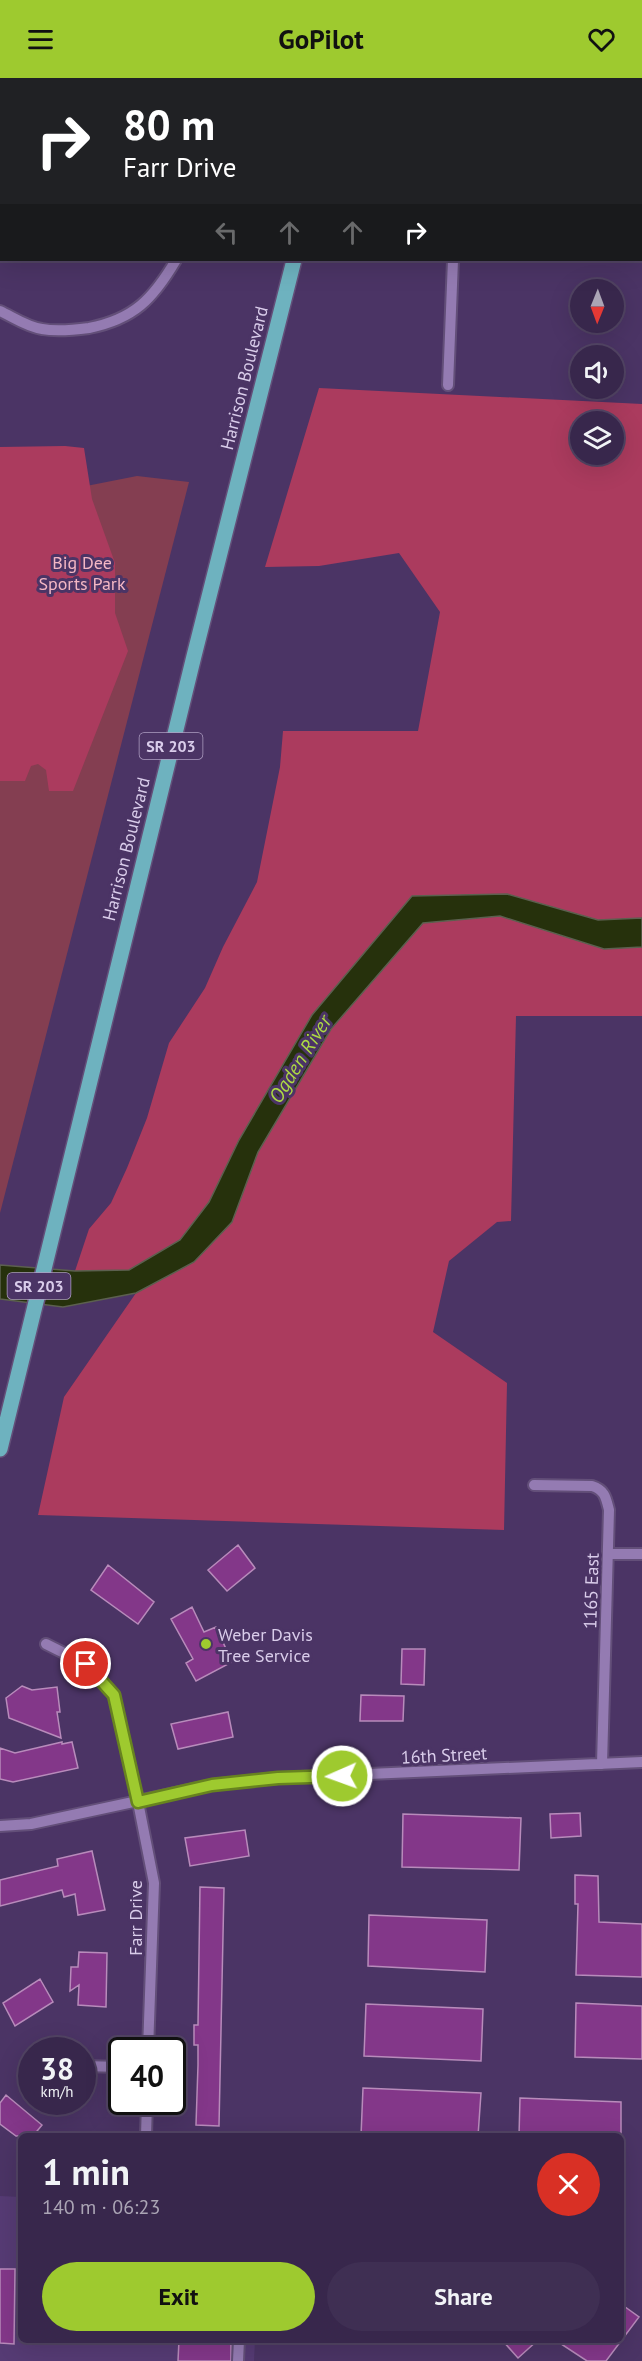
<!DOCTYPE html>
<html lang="en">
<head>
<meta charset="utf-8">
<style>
	:root { --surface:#38274c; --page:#3f2f53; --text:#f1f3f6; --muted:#aba5b5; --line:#524464; --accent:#9eca2f }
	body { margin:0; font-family:"PT Sans",sans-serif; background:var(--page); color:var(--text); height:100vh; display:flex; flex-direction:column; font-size:22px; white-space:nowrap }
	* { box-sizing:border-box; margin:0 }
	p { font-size:20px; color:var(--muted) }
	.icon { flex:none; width:33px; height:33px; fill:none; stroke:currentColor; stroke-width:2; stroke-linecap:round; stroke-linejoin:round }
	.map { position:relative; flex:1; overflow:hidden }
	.details { position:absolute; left:18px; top:2055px; width:606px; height:210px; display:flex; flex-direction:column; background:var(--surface); border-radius:9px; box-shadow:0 6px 24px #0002,0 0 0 2px var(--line) }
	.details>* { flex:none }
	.guide { position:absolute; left:0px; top:0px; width:642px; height:183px; box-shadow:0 6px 24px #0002,0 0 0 2px var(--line); background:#202124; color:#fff; overflow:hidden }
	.needle { width:39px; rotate:181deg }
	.fabs { position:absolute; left:570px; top:201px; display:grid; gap:12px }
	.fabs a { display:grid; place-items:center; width:54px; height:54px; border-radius:50%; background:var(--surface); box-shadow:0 6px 24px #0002,0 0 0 2px var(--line); font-size:30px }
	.speed { position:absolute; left:18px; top:1959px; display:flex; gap:12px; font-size:30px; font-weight:700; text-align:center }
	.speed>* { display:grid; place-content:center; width:78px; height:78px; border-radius:50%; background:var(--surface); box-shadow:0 6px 24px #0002,0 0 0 2px var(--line); line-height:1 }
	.speed small { font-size:15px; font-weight:400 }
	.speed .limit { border:3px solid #111; border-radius:9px; background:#fff; color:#111 }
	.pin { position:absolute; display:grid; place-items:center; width:51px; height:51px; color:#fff; margin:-26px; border:3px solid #fff; border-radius:50%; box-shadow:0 2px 6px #0007 }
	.me { position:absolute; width:66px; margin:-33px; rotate:268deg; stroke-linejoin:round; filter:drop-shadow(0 0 4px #0008) }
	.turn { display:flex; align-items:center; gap:21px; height:126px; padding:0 24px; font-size:27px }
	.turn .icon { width:78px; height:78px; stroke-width:2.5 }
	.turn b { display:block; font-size:42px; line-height:51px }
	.lanes { display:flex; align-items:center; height:57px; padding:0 24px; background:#0003; justify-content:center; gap:30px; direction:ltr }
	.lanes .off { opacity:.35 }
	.round { display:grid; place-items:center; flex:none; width:63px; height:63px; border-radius:32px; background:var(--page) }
	.headline { display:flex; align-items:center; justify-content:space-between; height:102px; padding:0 24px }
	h1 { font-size:36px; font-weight:800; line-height:45px }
	.action { display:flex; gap:12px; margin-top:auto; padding:12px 24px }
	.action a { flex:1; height:69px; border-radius:36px; background:var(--accent); color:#111; font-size:24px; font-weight:800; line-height:69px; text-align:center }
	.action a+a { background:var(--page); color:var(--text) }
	header { display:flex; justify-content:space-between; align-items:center; height:78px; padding:0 24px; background:var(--accent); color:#111; font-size:27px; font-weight:800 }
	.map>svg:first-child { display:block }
	.built { fill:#563b74 }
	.green { fill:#843e51 }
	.forest { fill:#ab3b5e; fill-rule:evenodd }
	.water { fill:#26310c; stroke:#5c604f; stroke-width:1.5 }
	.building { fill:#833789; stroke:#b88bbb; stroke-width:1.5 }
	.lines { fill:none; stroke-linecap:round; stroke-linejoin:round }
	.minor-casing { stroke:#634f79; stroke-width:14 }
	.major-casing { stroke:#634f79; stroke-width:18 }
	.minor { stroke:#947bb2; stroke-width:10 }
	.major { stroke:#6eb2bf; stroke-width:15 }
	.route-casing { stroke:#67831f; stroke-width:15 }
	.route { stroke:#9eca2f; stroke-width:10 }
	.poi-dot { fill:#9eca2f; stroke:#4b3465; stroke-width:2 }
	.labels { text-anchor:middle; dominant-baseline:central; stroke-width:6; stroke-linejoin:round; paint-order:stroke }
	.shield { fill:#4b3465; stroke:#ae9ec2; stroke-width:1.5 }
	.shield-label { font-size:16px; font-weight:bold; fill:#d9ccea }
	.street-label { font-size:18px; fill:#d9ccea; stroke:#4b3465 }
	.park-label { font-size:18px; fill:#f4b7c4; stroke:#4b3465 }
	.poi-label { font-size:18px; fill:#d9ccea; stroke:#4b3465; text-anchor:start }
	.water-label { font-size:20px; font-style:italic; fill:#add944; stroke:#4b3465 }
</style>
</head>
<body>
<header><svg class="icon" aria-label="menu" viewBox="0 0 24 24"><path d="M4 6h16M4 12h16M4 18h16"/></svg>GoPilot<svg class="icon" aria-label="heart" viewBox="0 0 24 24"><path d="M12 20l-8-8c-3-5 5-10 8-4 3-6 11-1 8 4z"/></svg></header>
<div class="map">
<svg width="642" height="2283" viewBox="0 0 642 2283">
	<rect width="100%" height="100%" fill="#4b3465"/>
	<path class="built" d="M0,2118L21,2119V2262H255L254,2283H0Z"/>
	<path class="green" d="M137,398L189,404L0,1135V425Z"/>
	<path class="forest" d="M319,310L642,326V840L598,842L507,816L412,818L239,1062L209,1124L180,1162L129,1192L75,1193L89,1151L111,1125L127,1090L147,1040L169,965L205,910L223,869L257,804L280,689L283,653H418L440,534L399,475L319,488L265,489ZM580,344H614V376H580Z
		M65,368L84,370L92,421L115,485V535L128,573L73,713H49L46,692L38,686L31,688L25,703H0V369Z
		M500,838L604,871L642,869V938H516L511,1143L497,1144L449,1183L433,1254L507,1305L504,1452L38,1437L64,1319L136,1215L194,1184L232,1144L258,1074L331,951L423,845Z"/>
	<path class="water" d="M507,816L598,842L642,840V869L604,871L500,838L423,845L331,951L258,1074L232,1144L194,1184L136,1215L63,1229L0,1221V1187L75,1193L129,1192L180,1162L209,1124L239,1062L312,937L412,818Z"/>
	<path class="building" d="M238,1467L255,1490L227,1513L208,1492Z
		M108,1487L154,1524L138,1546L91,1512Z
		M192,1529L204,1554L216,1549L232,1584L196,1603L186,1585L193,1581L171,1541Z
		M402,1571H425L424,1607L401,1606Z
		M22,1608L32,1612L57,1609L60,1634H57L61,1660L9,1640L6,1620Z
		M361,1617L404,1618L403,1643H360Z
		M228,1634L233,1659L178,1671L171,1646Z
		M62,1664V1666L72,1664L78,1690L13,1704L0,1701V1670L15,1675Z
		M580,1735L581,1758L551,1760L550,1736Z
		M403,1736L521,1740L519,1792L402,1789Z
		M245,1752L249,1778L190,1788L185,1760Z
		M92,1773L105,1832L78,1837L75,1816L64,1819L62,1812L0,1828V1802L58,1788L57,1781Z
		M575,1797L598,1798L599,1844L642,1846V1899L576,1897L578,1826H575Z
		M200,1809L224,1810L219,2048L196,2047L198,1987V1967H194V1947H198Z
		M369,1837L487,1842L485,1894L368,1888Z
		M79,1874L107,1875L106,1929L78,1927L79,1907L70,1913L71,1889H78Z
		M40,1901L53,1924L15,1948L3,1925Z
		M576,1925L642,1928V1981L575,1979Z
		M366,1926L483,1931L481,1983L364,1978Z
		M363,2010L481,2015L478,2058H361Z
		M6,2017L42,2047L33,2058H16L0,2046V2025Z
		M520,2020L621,2024V2058H519Z
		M0,2191H15L14,2266L0,2265Z
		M621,2226L639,2239L606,2283H587L555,2262H621Z
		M179,2262H231V2283H178Z
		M502,2262H538L518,2280Z"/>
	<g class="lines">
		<g class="minor-casing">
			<path id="minor" d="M246,2L247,0
				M461,2V0
				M640,59H642
				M0,233C13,239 27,249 42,251C57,254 74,252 89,250C134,241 153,221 176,182
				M448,307L453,182
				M534,1407L592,1408C605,1412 606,1420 609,1432L602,1686
				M608,1476H642
				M46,1566L86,1586L114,1617L138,1724L154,1805L148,1972
				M0,1748L31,1746L212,1707L278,1700L642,1684
				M82,1988L122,1989
				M146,2058L147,2024
				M238,2283L239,2262"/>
		</g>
		<g class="major-casing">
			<path id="major" d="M340,2L341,0
				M0,1371L194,578L294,182"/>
		</g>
		<use href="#minor" class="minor"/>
		<use href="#major" class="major"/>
	</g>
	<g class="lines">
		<g class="route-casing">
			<path id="route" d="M86,1586L114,1617L138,1724L212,1707L278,1700L342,1698"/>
		</g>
		<use href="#route" class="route"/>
	</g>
	<circle class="poi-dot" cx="206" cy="1566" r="6"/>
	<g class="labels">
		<g class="shield">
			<rect x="139.5" y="655" width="63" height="26" rx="4.5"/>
			<rect x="7.5" y="1195" width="63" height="26" rx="4.5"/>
		</g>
		<g class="shield-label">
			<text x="171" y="668">SR 203</text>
			<text x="39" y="1208">SR 203</text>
		</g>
		<g class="street-label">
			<text transform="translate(244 300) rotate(-76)">Harrison Boulevard</text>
			<text transform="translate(126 771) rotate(-76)">Harrison Boulevard</text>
			<text transform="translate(591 1513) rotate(-88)">1165 East</text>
			<text transform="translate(444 1677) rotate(-3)">16th Street</text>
			<text transform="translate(135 1840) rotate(-90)">Farr Drive</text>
		</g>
		<g class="park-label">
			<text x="82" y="484">Big Dee<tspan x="82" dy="21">Sports Park</tspan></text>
		</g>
		<g class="poi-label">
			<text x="218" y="1556">Weber Davis<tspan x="218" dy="21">Tree Service</tspan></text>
		</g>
		<g class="water-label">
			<text transform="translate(300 981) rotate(-58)">Ogden River</text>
		</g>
	</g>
</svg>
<div class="fabs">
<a><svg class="needle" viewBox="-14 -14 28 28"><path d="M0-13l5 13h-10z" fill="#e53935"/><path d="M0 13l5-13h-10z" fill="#aba5b5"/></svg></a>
<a><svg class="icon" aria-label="sound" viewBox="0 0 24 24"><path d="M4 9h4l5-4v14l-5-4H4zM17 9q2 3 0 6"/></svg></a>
<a><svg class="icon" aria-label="layers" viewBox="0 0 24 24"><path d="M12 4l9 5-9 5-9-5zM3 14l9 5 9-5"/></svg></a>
</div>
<div class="speed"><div>38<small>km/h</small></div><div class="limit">40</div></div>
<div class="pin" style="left:86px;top:1586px;background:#d93025"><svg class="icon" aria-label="arrive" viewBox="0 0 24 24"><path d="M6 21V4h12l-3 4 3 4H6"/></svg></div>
<svg class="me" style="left:342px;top:1698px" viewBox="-20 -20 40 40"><circle r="17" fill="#9eca2f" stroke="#fff" stroke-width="3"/><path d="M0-11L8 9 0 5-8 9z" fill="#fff"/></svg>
<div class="guide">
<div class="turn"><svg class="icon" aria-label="right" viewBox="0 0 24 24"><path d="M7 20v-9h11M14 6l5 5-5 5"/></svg><div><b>80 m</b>Farr Drive</div></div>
<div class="lanes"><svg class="icon off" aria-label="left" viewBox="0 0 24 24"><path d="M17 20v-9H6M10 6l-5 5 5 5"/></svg><svg class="icon off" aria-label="ahead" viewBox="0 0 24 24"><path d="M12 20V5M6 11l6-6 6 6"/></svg><svg class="icon off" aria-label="ahead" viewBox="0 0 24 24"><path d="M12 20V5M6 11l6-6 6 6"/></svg><svg class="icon" aria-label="right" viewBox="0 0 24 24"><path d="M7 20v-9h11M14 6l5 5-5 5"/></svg></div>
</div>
<section class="details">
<div class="headline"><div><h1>1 min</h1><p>140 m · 06:23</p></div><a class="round" style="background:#d93025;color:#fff"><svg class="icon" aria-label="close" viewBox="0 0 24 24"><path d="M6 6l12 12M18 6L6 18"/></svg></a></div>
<div class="action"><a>Exit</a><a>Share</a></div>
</section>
</div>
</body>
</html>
